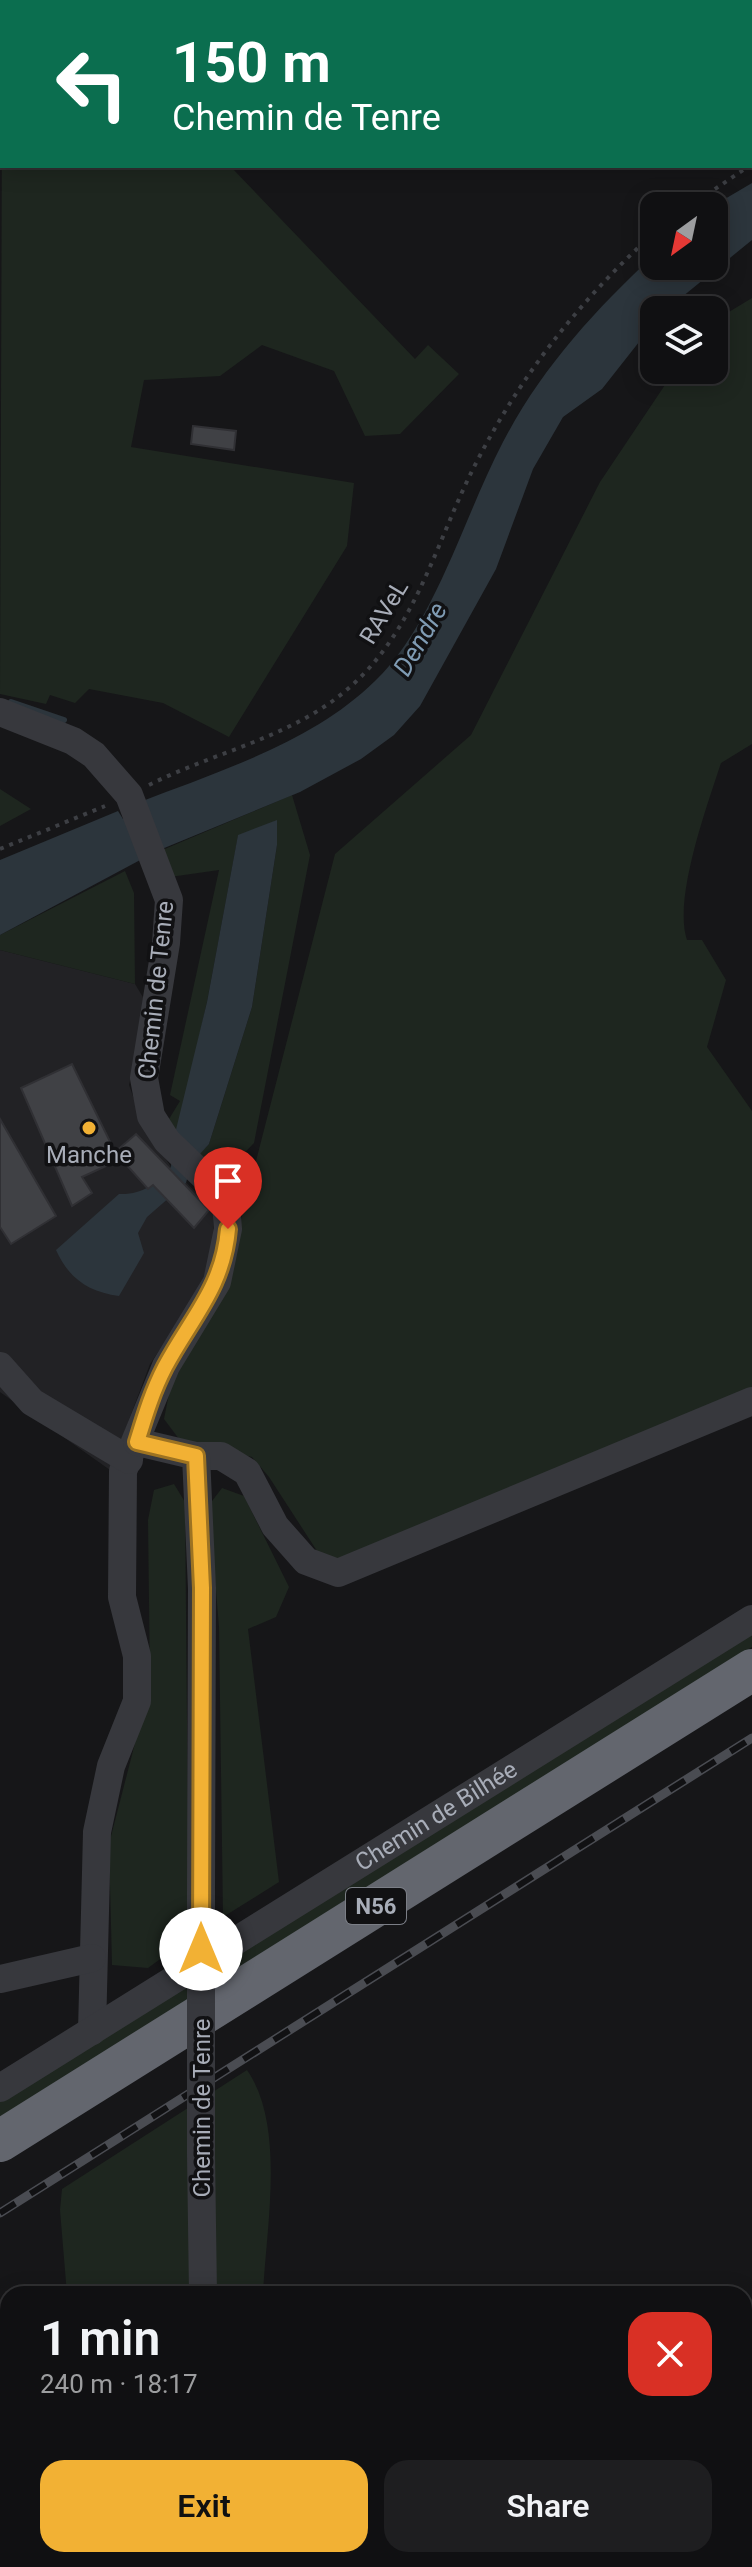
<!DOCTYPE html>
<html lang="en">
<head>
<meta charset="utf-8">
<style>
	:root { --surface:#101012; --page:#1e1e20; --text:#f1f3f6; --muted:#9c9d9f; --line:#303032; --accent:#f2b134 }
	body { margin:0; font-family:Roboto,sans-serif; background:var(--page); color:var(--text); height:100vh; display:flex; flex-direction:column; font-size:30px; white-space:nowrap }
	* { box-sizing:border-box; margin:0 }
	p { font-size:26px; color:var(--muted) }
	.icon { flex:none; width:44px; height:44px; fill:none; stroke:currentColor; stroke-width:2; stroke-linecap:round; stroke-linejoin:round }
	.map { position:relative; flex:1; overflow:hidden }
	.sheet { position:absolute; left:0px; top:2286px; width:752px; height:282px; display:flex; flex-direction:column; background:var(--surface); border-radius:24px 24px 0 0; box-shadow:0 4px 20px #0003,0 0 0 2px var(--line) }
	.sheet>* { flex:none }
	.top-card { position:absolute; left:0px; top:0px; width:752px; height:168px; box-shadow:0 4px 20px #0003,0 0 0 2px var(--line); background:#0b6e4f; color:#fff; overflow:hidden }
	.needle { width:52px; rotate:213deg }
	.controls { position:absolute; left:640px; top:192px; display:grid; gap:16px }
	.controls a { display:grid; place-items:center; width:88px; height:88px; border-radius:16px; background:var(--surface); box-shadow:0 4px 20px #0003,0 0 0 2px var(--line); font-size:40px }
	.pin { position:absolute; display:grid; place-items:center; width:68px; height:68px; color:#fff; margin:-82px -34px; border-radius:50% 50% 50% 0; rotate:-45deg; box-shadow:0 0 8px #0007 }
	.pin .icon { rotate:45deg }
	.me { position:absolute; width:88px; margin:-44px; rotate:0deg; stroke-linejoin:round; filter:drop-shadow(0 0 6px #0008) }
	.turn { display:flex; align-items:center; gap:28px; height:168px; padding:0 40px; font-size:36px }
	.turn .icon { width:104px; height:104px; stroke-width:2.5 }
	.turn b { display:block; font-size:56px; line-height:68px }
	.round { display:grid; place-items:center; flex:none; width:84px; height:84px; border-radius:24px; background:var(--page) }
	.overview { display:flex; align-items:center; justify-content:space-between; height:136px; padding:0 40px }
	h1 { font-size:48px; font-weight:600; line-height:60px }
	.cta { display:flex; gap:16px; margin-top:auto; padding:16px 40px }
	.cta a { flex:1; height:92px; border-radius:24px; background:var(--accent); color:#111; font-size:32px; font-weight:600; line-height:92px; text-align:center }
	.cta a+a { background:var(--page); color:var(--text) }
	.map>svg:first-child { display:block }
	.built { fill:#222225 }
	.green { fill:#1e261f }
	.water { fill:#2c353c }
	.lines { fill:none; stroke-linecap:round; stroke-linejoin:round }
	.stream { stroke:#2c353c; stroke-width:6 }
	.building { fill:#404145; stroke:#303034; stroke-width:2 }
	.path { stroke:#3d3f44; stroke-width:4; stroke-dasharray:4 6; stroke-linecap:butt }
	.minor { stroke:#37383d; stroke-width:28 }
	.highway { stroke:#63666e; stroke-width:42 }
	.rail-casing { stroke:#4a4c52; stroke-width:9 }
	.rail { stroke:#111113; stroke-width:6; stroke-dasharray:18; stroke-linecap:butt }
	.minor-bridge { stroke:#37383d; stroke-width:28 }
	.route-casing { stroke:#9d7322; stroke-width:20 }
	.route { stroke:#f2b134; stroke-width:14 }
	.poi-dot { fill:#f2b134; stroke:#111113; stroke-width:3 }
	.labels { text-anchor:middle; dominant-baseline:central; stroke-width:7; stroke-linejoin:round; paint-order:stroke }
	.shield { fill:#111113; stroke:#7b7e86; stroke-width:2 }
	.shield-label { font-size:22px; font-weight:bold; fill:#a8adb8 }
	.street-label { font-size:24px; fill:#a8adb8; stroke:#111113 }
	.poi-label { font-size:24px; fill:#a8adb8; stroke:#111113 }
	.water-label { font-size:26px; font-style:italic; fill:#7f9bb3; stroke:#111113 }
</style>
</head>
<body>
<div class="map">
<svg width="752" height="2567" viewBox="0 0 752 2567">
	<rect width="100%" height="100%" fill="#161618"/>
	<path class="built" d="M0,950L135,984L147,1004L129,1085L143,1124L171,1167L213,1210L214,1237L204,1284L150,1364L110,1470L0,1392Z"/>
	<path class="green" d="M0,0H97L98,2H2L0,97Z
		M2,108V166H230L415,359L428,345L459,374L400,434L365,436L334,371L262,345L220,376L144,380L131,447L354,483L347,546L229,737L163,703L89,689L75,703L50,695L46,704L0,694Z
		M752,298V744L721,763C707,806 673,899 687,940H702L726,980L707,1047L752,1111V1392L342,1561L319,1554L269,1477L252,1457L179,1439L164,1419L171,1384L220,1301L335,854L471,735L600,482L675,370H714V321Z
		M0,789L31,809L0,826Z
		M292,795L310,855L254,1143L213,1185L199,1154L209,1144L252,1007L277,845V821L238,836L207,1002L177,1134L169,1119L180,1101L170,1095L219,870L163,878L153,854Z
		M125,871L134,893L135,984L0,950V935Z
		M174,1484L185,1502L189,1938L148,1968L112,1965L109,1844L150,1685L148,1520L154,1490Z
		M222,1488L244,1496L289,1587L276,1617L248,1629L279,1882L223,1917L219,1627L209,1505Z
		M752,1629V1647L0,2117V2098Z
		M247,2070C286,2126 266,2228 263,2294H67L60,2210L62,2189Z
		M110,2560H254L253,2567H111Z
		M276,2560H329V2567H257Z"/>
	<path class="water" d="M752,183V240L666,310H654V323L602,389L563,417L533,469L496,569L420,706L394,735L361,759L300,792L157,851L0,935V860L118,811L123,819L143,810L140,802C220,771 313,742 375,681C435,624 464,516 503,442C541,369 594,311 654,255V266H714L713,206Z
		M277,820V845L252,1007L209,1144L191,1164L186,1183L147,1217L138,1233L144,1253L119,1296C89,1292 69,1279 56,1250L119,1194C142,1195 157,1184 171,1167L172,1146L207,1002L238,835Z"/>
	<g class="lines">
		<path class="stream" d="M11,702L64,720"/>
	</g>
	<path class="building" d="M193,426L236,431L234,450L191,444Z
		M72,1064L119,1160L82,1177L92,1193L72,1206L21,1088Z
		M0,1119L56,1216L11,1244L0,1227Z
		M136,1134L209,1210L194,1228L153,1185L148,1189L115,1152Z"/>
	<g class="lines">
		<path class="path" d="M690,206L749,166
			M149,785C214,752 294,737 350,687C416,629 436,542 474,467C520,376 579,301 654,233
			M0,849L105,806"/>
		<g class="minor">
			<path d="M0,712L73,741L94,755L129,795L169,900L166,943L144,1078L151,1116L167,1141L213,1185L226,1204L228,1229L217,1282L166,1366L123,1471L122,1597L137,1656V1701L111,1766L97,1832L92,2031"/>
			<path d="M0,1366L32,1402L129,1460"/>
			<path d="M137,1442L196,1456H221L247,1472L275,1526L306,1561L338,1573L752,1401"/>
			<path d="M196,1456L202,1588L201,1891"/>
			<path d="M0,1979L92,1958"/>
			<path id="s1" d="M0,2088L752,1619"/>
			<path d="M201,2154L203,2294"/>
			<path d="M744,2337L752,2333"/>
			<path d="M100,2560L101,2567"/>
			<path d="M206,2560L240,2564L257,2560"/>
		</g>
		<path class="highway" d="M0,2141L752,1670"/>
		<g class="rail-casing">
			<path id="rail" d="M0,2213L752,1738"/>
		</g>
		<use href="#rail" class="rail"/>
		<path class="minor-bridge" d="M201,1891V2154"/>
	</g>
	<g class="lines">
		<g class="route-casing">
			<path id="route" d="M201,1949L202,1588L196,1456L137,1442C145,1416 152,1392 165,1367C191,1318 223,1288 228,1229"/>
		</g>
		<use href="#route" class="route"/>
	</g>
	<circle class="poi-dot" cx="89" cy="1128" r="8"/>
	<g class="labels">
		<rect class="shield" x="346" y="1888" width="60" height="36" rx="6"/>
		<g class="shield-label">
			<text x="376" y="1906">N56</text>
		</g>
		<g class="street-label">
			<text transform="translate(384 612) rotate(-59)">RAVeL</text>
			<text transform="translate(156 990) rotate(-84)">Chemin de Tenre</text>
			<text stroke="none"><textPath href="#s1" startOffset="514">Chemin de Bilhée</textPath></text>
			<text transform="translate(202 2108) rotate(-90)">Chemin de Tenre</text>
		</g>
		<g class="poi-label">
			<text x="89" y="1155">Manche</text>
		</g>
		<g class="water-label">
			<text transform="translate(420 639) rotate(-60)">Dendre</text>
		</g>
	</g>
</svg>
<div class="controls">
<a><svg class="needle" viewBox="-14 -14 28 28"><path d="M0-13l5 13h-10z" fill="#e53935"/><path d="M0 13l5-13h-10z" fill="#9c9d9f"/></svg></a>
<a><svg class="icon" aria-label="layers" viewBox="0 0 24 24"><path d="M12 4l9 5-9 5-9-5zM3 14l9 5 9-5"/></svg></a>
</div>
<div class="pin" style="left:228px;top:1229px;background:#d93025"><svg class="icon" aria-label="arrive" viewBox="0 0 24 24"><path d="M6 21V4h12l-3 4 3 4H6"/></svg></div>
<svg class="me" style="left:201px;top:1949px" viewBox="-20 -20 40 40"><circle r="19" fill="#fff"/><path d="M0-13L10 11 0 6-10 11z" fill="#f2b134"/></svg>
<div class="top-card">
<div class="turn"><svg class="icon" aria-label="left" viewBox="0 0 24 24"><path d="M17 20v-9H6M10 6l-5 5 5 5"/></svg><div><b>150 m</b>Chemin de Tenre</div></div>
</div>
<section class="sheet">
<div class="overview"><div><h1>1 min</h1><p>240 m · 18:17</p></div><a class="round" style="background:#d93025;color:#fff"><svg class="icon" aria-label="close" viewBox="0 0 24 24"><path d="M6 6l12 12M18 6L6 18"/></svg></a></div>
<div class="cta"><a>Exit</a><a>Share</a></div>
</section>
</div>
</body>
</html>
